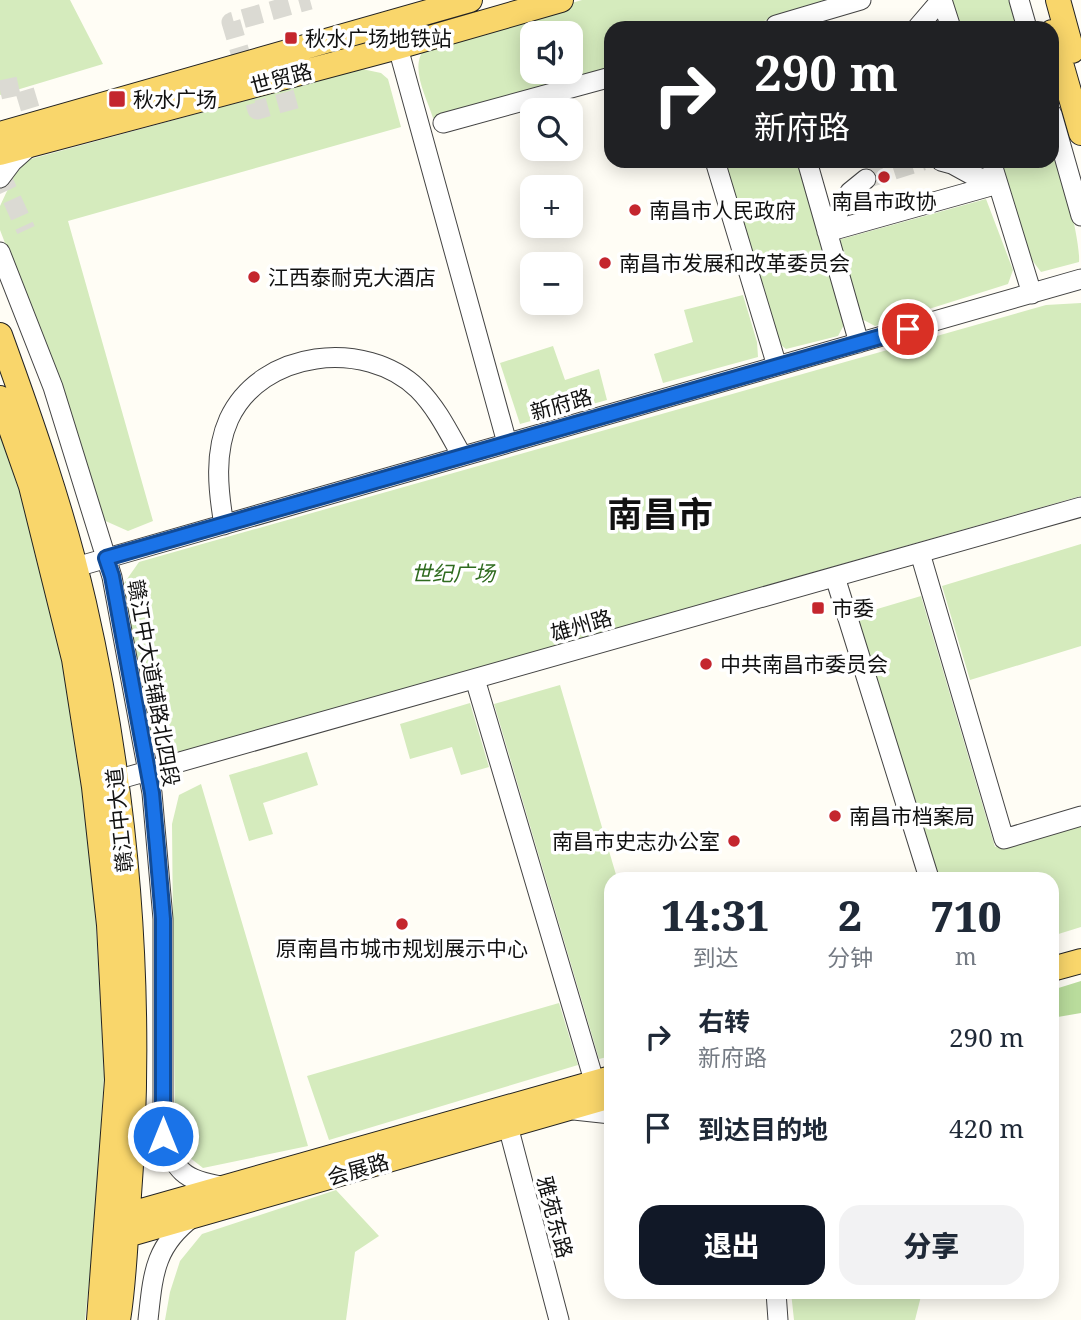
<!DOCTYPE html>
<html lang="zh">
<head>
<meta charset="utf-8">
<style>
	:root { --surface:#fff; --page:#f2f2f3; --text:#1f2937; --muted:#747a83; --accent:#111827 }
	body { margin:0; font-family:"Noto Serif","Noto Sans SC",serif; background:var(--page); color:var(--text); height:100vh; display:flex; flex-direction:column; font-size:26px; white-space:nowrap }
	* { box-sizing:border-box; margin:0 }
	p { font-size:23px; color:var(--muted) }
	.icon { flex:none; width:38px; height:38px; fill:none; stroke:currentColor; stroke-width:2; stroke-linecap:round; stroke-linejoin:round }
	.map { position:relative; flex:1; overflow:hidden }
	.side { position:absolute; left:604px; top:872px; width:455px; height:427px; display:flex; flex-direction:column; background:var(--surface); border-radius:21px; box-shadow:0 4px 18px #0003 }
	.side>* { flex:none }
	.hud { position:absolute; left:604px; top:21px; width:455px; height:147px; border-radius:21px; box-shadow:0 4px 18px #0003; background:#202124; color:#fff; overflow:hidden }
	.controls { position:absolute; left:520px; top:21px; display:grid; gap:14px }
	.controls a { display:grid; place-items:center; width:63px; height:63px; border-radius:14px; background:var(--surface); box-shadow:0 4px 18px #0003; font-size:35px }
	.pin { position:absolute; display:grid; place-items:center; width:60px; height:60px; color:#fff; margin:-30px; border:4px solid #fff; border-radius:50%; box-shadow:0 2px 7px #0007 }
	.me { position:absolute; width:77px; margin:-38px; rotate:0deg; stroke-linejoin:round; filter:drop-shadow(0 0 5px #0008) }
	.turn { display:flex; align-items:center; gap:24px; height:147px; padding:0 35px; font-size:32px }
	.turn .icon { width:91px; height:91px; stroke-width:2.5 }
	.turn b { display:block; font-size:49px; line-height:60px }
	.eta { display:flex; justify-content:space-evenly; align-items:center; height:119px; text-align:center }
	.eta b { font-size:42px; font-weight:800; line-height:49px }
	.action { display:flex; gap:14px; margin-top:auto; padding:14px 35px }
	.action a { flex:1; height:80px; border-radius:21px; background:var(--accent); color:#fff; font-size:28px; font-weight:800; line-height:80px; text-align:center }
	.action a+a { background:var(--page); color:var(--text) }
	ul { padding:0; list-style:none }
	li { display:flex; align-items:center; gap:21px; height:91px; padding:0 35px }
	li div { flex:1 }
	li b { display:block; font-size:26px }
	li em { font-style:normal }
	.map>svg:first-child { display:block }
	.green { fill:#d5ebbd; fill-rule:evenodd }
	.forest { fill:#b9dc9c }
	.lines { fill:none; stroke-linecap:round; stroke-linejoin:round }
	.minor-tunnel { stroke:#dbdad3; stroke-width:19; stroke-dasharray:19 10; stroke-linecap:butt }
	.minor-casing { stroke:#444; stroke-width:21 }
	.major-casing { stroke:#222; stroke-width:26 }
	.minor { stroke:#fff; stroke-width:19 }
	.major { stroke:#f9d66b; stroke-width:24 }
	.route-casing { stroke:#114b97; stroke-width:18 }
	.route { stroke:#1a73e8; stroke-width:12 }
	.poi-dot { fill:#c4262e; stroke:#fff; stroke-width:2.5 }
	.labels { text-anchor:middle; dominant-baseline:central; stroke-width:7; stroke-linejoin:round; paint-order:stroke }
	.poi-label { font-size:21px; fill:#111; stroke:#fff; text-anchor:start }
	.street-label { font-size:21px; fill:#111; stroke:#fff }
	.park-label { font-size:21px; font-style:italic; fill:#2f6b1f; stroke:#fff }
	.town-label { font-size:35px; font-weight:bold; fill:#111; stroke:#fff }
</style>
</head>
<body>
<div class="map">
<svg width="1081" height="1320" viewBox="0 0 1081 1320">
	<rect width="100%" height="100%" fill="#fffdf5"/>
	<path class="green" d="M0,0H70L103,64L0,95Z
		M582,0H836L764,21L763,28H611V71L433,118C426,95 407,64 428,45ZM532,33H570V72H532Z
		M952,0H1015L1023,28H961Z
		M362,69L381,73L388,79L401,127L68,221L153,521L128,531L101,519L37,326L0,230V206L14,176L27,160Z
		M1052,134C1059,160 1081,241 1079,262L1041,272L1032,260L1001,161H1052Z
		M725,161H797L845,323L838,336L786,349L777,342Z
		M986,199L1013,270L1008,284L875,326L858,317L838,240Z
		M743,295L757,342L758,357L663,383L654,354L693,342L684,310Z
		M1081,303V496L182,752L165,749L148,732L120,589L139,562L1046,305Z
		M553,346L565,380L599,369L607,400L520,424L500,363Z
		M0,429L16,472L54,618L70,704L92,849L104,1076L94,1236L85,1320H0Z
		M1081,544V646L970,680L942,586Z
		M921,596L995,847L1081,822V927L1052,936V878H935L857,615Z
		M560,685L617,878H611V1056L599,1059L494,704Z
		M470,703L489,767L461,775L452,747L410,759L400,724Z
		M307,752L318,785L263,803L273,834L249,841L229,775Z
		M201,784L308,1146L203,1168L175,1146L172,824L179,795Z
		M559,1003L578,1065L329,1140L307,1076Z
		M336,1190L379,1236L355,1252L346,1320H165L170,1292L180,1261L202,1234Z
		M791,1292H922L915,1320H794Z"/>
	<path class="forest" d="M1081,981V1013L1052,1018V990Z"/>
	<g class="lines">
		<path class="minor-tunnel" d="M0,90L23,85L36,128
			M296,99L257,110L231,22L310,0
			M0,173L26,230
			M866,179L923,161"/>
		<g class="minor-casing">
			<path id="minor" d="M942,0L951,28
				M1019,0L1027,28
				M775,28L776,25L861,0
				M917,28L941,0
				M394,33L507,443
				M1052,114L1081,216
				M443,123L611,77
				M715,161L777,366
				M807,161L859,343
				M991,161L1032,294
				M0,178L12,162L30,146
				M866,179L850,192L827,232L998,184L972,175L952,164L941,161
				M0,252L53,387L112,577L143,745L152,793L163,919V1136C176,1171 183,1180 221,1186
				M224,525C218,490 214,452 229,419C261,350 365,338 418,389C437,408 449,433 462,456
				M920,553L1004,839L1081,816
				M62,571L1081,279
				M835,577L929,878
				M475,679L598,1094
				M102,784L1081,507
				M574,1110L611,1114
				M508,1126L559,1320
				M776,1292L778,1320
				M148,1320C153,1275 154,1246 193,1217"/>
		</g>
		<g class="major-casing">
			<path id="major" d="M1058,0L1072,51
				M1052,32L1081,133
				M0,134L470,0
				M0,153L398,47L561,0
				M0,335C32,423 63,512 84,603C129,801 144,1007 128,1209C125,1246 124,1284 118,1320
				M0,398L31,486L74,659L94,787L109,925L117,1080L99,1320
				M1052,969L1081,961
				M113,1219L611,1078
				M113,1239L611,1096"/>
		</g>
		<use href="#minor" class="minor"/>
		<use href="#major" class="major"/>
	</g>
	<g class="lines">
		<g class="route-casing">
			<path id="route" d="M163,1136V919L157,848L152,793L112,576L106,558L908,329"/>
		</g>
		<use href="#route" class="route"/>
	</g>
	<g class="poi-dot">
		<rect x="284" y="31" width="14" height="14" rx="3.5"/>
		<rect x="108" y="90" width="18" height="18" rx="3.5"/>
		<circle cx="884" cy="177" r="7"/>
		<circle cx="635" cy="210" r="7"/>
		<circle cx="605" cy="263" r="7"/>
		<circle cx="254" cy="277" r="7"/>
		<rect x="811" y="601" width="14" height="14" rx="3.5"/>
		<circle cx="706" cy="664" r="7"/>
		<circle cx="835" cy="816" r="7"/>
		<circle cx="734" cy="841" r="7"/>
		<circle cx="402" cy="924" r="7"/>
	</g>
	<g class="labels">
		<g class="poi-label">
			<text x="305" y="38">秋水广场地铁站</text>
			<text x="133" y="99">秋水广场</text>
			<text x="884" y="201" text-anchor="middle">南昌市政协</text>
			<text x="649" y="210">南昌市人民政府</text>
			<text x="619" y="263">南昌市发展和改革委员会</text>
			<text x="268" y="277">江西泰耐克大酒店</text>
			<text x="832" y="608">市委</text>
			<text x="720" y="664">中共南昌市委员会</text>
			<text x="849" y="816">南昌市档案局</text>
			<text x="720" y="841" text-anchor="end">南昌市史志办公室</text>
			<text x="402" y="948" text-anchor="middle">原南昌市城市规划展示中心</text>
		</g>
		<g class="street-label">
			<text transform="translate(281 78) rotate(-15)">世贸路</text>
			<text transform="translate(561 404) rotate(-16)">新府路</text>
			<text transform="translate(581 625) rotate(-16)">雄州路</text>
			<text transform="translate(154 683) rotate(80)">赣江中大道辅路北四段</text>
			<text transform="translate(119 820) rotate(-96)">赣江中大道</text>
			<text transform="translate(358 1169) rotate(-16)">会展路</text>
			<text transform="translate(555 1217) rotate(75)">雅苑东路</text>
		</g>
		<g class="park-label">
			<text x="453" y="573">世纪广场</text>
		</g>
		<g class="town-label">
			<text x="660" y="513">南昌市</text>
		</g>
	</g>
</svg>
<div class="controls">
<a><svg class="icon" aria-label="sound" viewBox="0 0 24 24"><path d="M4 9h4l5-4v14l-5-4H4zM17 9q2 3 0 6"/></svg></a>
<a><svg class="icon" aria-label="search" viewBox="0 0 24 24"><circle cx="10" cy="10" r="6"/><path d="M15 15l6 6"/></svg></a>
<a>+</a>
<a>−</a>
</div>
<div class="pin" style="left:908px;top:329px;background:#d93025"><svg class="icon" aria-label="arrive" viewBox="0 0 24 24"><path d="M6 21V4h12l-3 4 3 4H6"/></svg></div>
<svg class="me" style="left:163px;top:1136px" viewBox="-20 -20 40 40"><circle r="17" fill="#1a73e8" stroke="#fff" stroke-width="3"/><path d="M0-11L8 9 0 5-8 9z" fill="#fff"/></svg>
<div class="hud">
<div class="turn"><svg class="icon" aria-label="right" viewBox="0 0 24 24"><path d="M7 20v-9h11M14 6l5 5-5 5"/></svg><div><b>290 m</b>新府路</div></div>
</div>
<section class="side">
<div class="eta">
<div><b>14:31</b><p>到达</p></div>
<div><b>2</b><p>分钟</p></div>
<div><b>710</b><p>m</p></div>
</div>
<ul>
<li><svg class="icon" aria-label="right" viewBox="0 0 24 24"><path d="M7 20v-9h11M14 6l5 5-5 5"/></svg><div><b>右转</b><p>新府路</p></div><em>290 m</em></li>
<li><svg class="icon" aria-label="arrive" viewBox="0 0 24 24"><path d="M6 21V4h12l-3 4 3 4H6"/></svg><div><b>到达目的地</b></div><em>420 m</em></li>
</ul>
<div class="action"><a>退出</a><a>分享</a></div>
</section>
</div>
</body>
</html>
